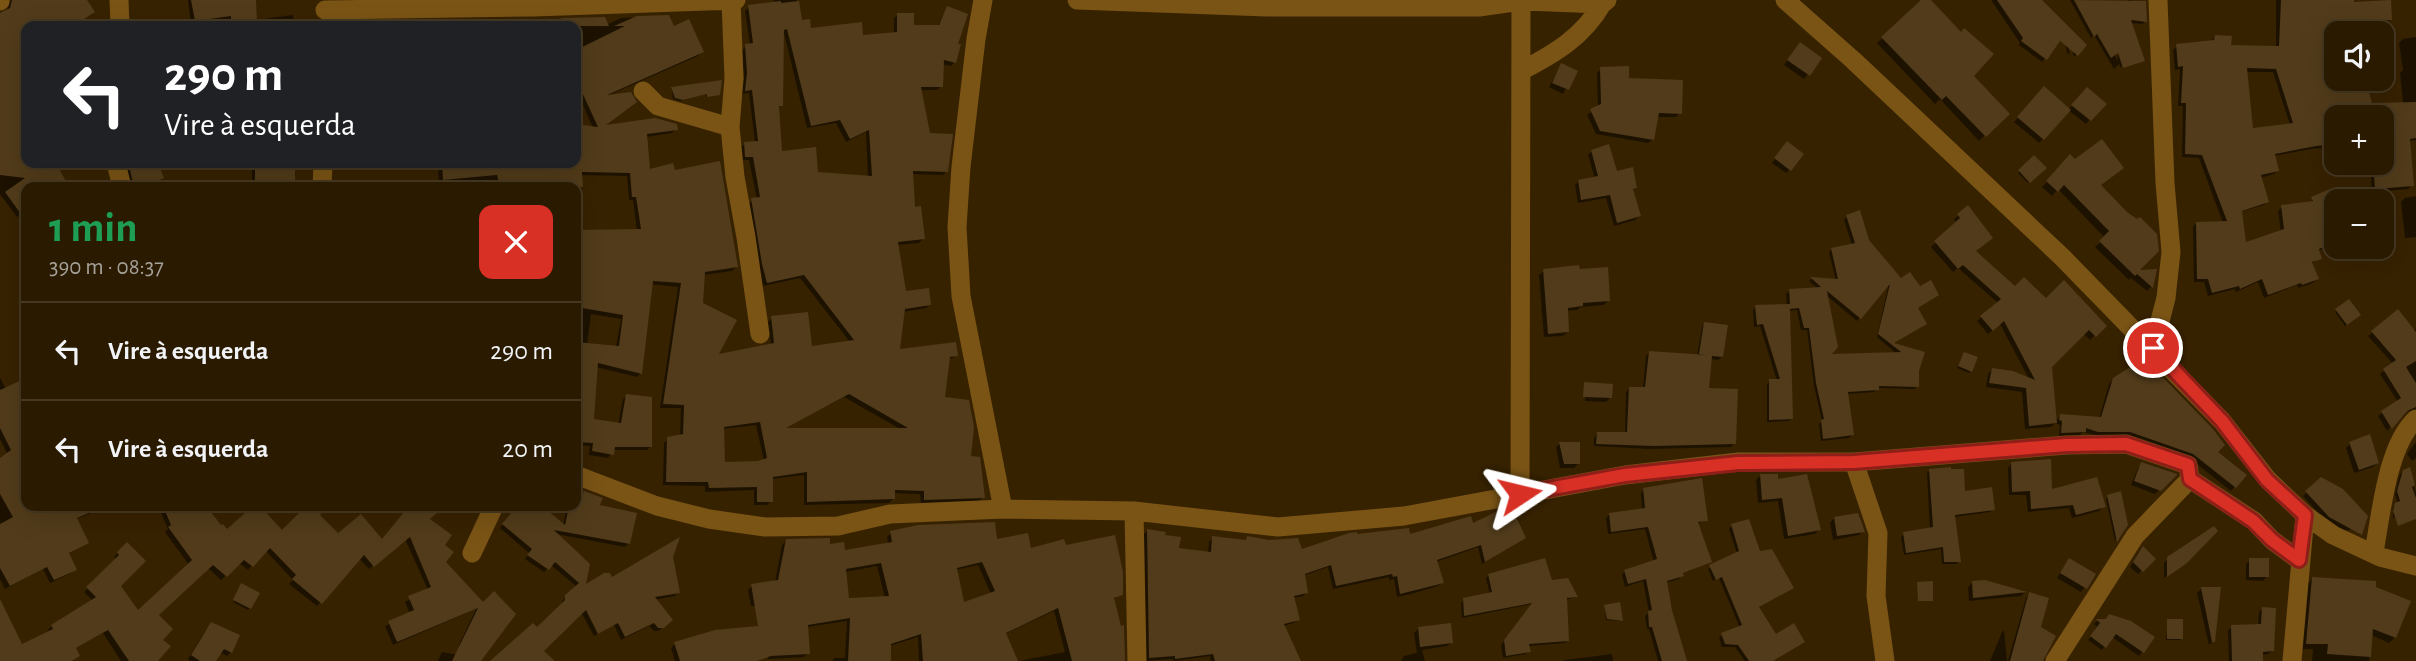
<!DOCTYPE html>
<html lang="pt">
<head>
<meta charset="utf-8">
<style>
	:root { --surface:#291a00; --page:#35270f; --text:#f1f3f6; --muted:#a5a199; --line:#453822 }
	body { margin:0; font-family:"Alegreya Sans",sans-serif; background:var(--page); color:var(--text); height:100vh; display:flex; flex-direction:column; font-size:26px; white-space:nowrap }
	* { box-sizing:border-box; margin:0 }
	p { font-size:23px; color:var(--muted) }
	.icon { flex:none; width:38px; height:38px; fill:none; stroke:currentColor; stroke-width:2; stroke-linecap:round; stroke-linejoin:round }
	.map { position:relative; flex:1; overflow:hidden }
	.sheet { position:absolute; left:21px; top:182px; width:560px; height:329px; display:flex; flex-direction:column; background:var(--surface); border-radius:14px; box-shadow:0 7px 28px #0002,0 0 0 2px var(--line) }
	.sheet>* { flex:none }
	.top-card { position:absolute; left:21px; top:21px; width:560px; height:147px; border-radius:14px; box-shadow:0 7px 28px #0002,0 0 0 2px var(--line); background:#202124; color:#fff; overflow:hidden }
	.fabs { position:absolute; left:2324px; top:21px; display:grid; gap:14px }
	.fabs a { display:grid; place-items:center; width:70px; height:70px; border-radius:14px; background:var(--surface); box-shadow:0 7px 28px #0002,0 0 0 2px var(--line); font-size:35px }
	.pin { position:absolute; display:grid; place-items:center; width:60px; height:60px; color:#fff; margin:-30px; border:4px solid #fff; border-radius:50%; box-shadow:0 2px 7px #0007 }
	.me { position:absolute; width:77px; margin:-38px; rotate:80deg; stroke-linejoin:round; filter:drop-shadow(0 0 5px #0008) }
	.turn { display:flex; align-items:center; gap:24px; height:147px; padding:0 28px; font-size:32px }
	.turn .icon { width:91px; height:91px; stroke-width:2.5 }
	.turn b { display:block; font-size:49px; line-height:60px }
	.round { display:grid; place-items:center; flex:none; width:74px; height:74px; border-radius:14px; background:var(--page) }
	.summary { display:flex; align-items:center; justify-content:space-between; height:119px; padding:0 28px }
	h1 { font-size:42px; font-weight:700; line-height:52px; color:#1e9e55 }
	ul { padding:0; list-style:none }
	li { display:flex; align-items:center; gap:21px; height:98px; padding:0 28px; border-top:2px solid var(--line) }
	li div { flex:1 }
	li b { display:block; font-size:26px }
	li em { font-style:normal }
	.map>svg:first-child { display:block }
	.shadow { fill:#0007; fill-rule:evenodd }
	.building { fill:#513b1a; fill-rule:evenodd }
	.lines { fill:none; stroke-linecap:round; stroke-linejoin:round }
	.minor { stroke:#7a5415; stroke-width:19 }
	.route-casing { stroke:#8d1f18; stroke-width:18 }
	.route { stroke:#d93025; stroke-width:12 }
</style>
</head>
<body>
<div class="map">
<svg width="2416" height="661" viewBox="0 0 2416 661">
	<rect width="100%" height="100%" fill="#372200"/>
	<path class="shadow" d="M11,0H85L93,12L73,26H26V55L0,71V15L7,11Z
		M188,0H254L255,20L293,15L294,26H228V19L191,24Z
		M774,0H797L800,22L809,30L861,37L894,34V18L898,15L912,27H937L947,8L956,45L955,62L951,66L942,64L941,86L937,90H920L928,135L947,171L943,175L912,174L914,209L923,239L919,243L897,245L904,293L930,304L926,308L903,312L898,351L956,356L948,360L943,399L969,458L983,497L979,501L921,503L920,494L893,493V499L889,503L804,505V475L771,479V501L767,505H754V490L705,492V486L663,485L664,443L668,439L680,437L681,408H660L678,287L650,284L640,374L637,377L596,367L592,421L618,425L623,399L627,396L651,446L647,450H613L608,458L589,455L590,446L576,445V187H439L438,163H576V125L593,128L579,96H576V26H352L355,24L604,19L606,25L621,18L668,16L673,28L701,52L698,56L607,96L602,127L676,129L672,133L646,137L648,172L736,267L732,271L703,275L701,304L716,357L771,346L768,322L772,318L810,347L850,342L800,278L763,286L759,269L748,204L757,199L749,160H742L741,147L745,144L755,143L749,93L742,94L744,78L742,50L750,45L745,11L749,7L774,3ZM784,33L807,128L836,123L846,142L866,132L868,177L817,174L781,153L778,109L781,105ZM581,175L627,176L629,200H633L637,231H581ZM591,314L621,319L616,347L587,345ZM844,397L902,430L783,429ZM756,425L764,461L723,464L722,429Z
		M1923,0H1929L1972,76L2008,114L1979,141L1940,99L1935,104L1877,43Z
		M1991,0H2039L2085,45L2074,57L2068,33L2064,29L2070,55L2067,53L2063,34L2042,62L2019,45L2020,43Z
		M2070,0H2093L2095,3L2103,1L2117,62L2125,3L2128,0L2144,2L2145,22L2142,24L2130,23L2142,60L2120,67L2119,64L2114,69L2094,35L2091,38Z
		M2276,0H2318L2352,4L2391,20L2387,23L2352,26V33H2336V79H2350L2351,87L2371,105L2403,104L2400,73L2403,70L2399,43L2403,39L2416,37V140L2408,141L2412,185L2408,189L2372,192L2370,163H2382V117H2336V147L2311,149L2274,156L2277,171L2274,174L2260,178L2267,201L2264,205L2240,212L2244,244L2281,232L2278,211L2282,207L2309,202L2329,191L2336,209V242L2318,251L2320,258L2311,264L2317,279L2313,283L2298,288L2297,285L2264,298L2258,282L2236,292L2235,289L2208,296L2204,282H2194L2193,227L2196,223H2223L2199,158L2182,157L2183,106H2178L2180,69L2175,70L2173,50L2177,46L2211,41L2215,37L2229,47H2276ZM2246,72H2273L2290,125L2252,130Z
		M163,20L164,26H130L133,24Z
		M1796,48L1820,58L1804,79L1784,65Z
		M1561,65L1575,72L1563,94L1549,87Z
		M26,69V163H71L59,171L67,187H26V211L17,217L0,194V72Z
		M1601,69L1627,79L1680,113L1676,117H1656L1653,139L1648,143L1596,134L1587,115L1598,108L1597,73Z
		M672,88L719,94L706,97V94L680,101L673,99Z
		M2087,89L2104,104L2086,124L2068,110Z
		M2040,93L2068,110L2039,143L2014,122Z
		M1783,148L1790,169L1786,173L1772,163Z
		M1592,151L1636,188L1632,191L1639,216L1635,220L1614,226L1606,198L1578,203L1575,185L1578,182L1595,179L1588,155Z
		M2034,158L2044,168L2028,183L2018,173Z
		M2065,162L2100,186L2136,273L2155,271L2151,287L2147,291L2131,278L2129,280L2095,247L2105,238L2058,189L2052,196L2042,187Z
		M252,163H293V187H252Z
		M130,168L139,187H129L126,172Z
		M106,180L108,187H93Z
		M2416,196V237L2405,238L2401,202L2405,198Z
		M1968,208L1974,252L2015,289L2104,326L2090,340L2083,333L2050,366L2055,421L2060,416L2099,419L2109,384L2114,379L2244,475L2231,491L2188,457L2083,432L2080,435L2059,436L2060,425L2055,423L2051,427L2025,429L2022,392L1986,387L1988,374L1992,370L2029,379L2000,324L1988,334L1977,321L1998,303L1958,268L1953,272L1931,247L1957,223L1954,219Z
		M1847,217L1900,281L1937,295L1916,308L1892,344L1923,353L1917,371V386L1914,389L1878,388L1874,392L1847,394L1852,435L1849,438L1821,441L1819,424L1822,421L1814,386L1807,330H1801L1797,310L1789,311L1792,418L1789,421L1767,422V384L1770,381H1777L1760,326L1754,327L1753,310L1756,307L1787,306L1786,294L1789,291L1818,289L1809,281L1811,279L1836,281L1829,252L1832,249L1852,245L1844,220ZM1889,282L1877,337L1897,354L1829,355L1826,295L1857,321Z
		M1544,271L1608,301L1604,305L1581,307L1577,310L1566,311L1568,332L1563,336L1544,337L1539,275Z
		M2348,302L2359,315L2345,326L2335,312Z
		M2398,312L2413,331L2416,329V411H2406L2387,431L2378,416L2398,402L2380,374L2393,364L2368,336Z
		M1705,323L1722,357L1718,360L1710,359L1707,390L1734,443L1731,447L1649,449L1594,446V438L1597,434L1625,433L1626,392L1629,389H1643L1646,356L1649,353L1697,356L1702,327Z
		M1964,354L1971,371L1969,373L1957,368Z
		M0,378L6,389L26,380V473L19,479L26,492V506H39L46,520L66,506H109L76,519L87,543L68,554L75,569L71,573L50,583L43,569L5,589L0,579V461L8,455L0,439Z
		M1585,384L1610,398L1606,402L1585,401L1586,386H1583Z
		M2416,442V458L2412,461L2407,454Z
		M1560,443L1578,464L1574,468H1560L1556,447Z
		M2350,444L2377,463L2373,467L2354,473L2346,448Z
		M2012,463L2050,491L2104,506L2099,511L2072,518L2069,508L2028,512L2026,495H2009L2008,468Z
		M2142,464L2174,475L2155,494L2131,485L2138,468Z
		M1930,470L1993,509L1990,512L1954,517L1959,561L1956,564H1942L1941,549L1904,555L1901,537L1904,534L1930,530L1927,473Z
		M2409,470L2416,493V513L2393,518V507L2398,503L2395,495L2400,474Z
		M1760,476L1776,481L1819,529L1815,534L1784,539L1778,501L1758,503L1756,480Z
		M2321,479L2360,527L2344,531L2323,518L2303,496Z
		M1644,489L1706,520L1697,524L1710,562L1681,574L1679,579L1665,583L1685,661H1658L1649,629H1647L1645,616L1649,612L1643,581L1625,587L1622,575L1625,571L1654,562L1645,529L1608,534L1606,518L1610,514L1642,510L1641,493Z
		M584,493L629,543L625,547L556,534L583,587L612,579L672,557L678,592L675,596L654,600L668,623L658,631H654L649,626L621,640L614,625L594,636L581,612L542,651V661H492L537,630L562,606V601L577,587L551,565L544,572L525,559L529,553L500,528L519,506H539L563,526L567,506H576V502H579Z
		M2108,497L2126,525L2115,541L2106,499Z
		M158,506H204L221,528L227,531L258,506L282,533L307,507L305,506H324L318,515L338,535L382,541L410,506H443L428,519L443,545L444,562L482,605L478,661H475L459,645L476,609L393,645L385,626L410,614L405,602L428,590L405,539L369,569L359,558L317,606L289,584L293,580L265,550L248,570L239,563L221,580L208,568L157,615L160,640L156,661H121L103,633L74,649L78,656L73,661H0V607L21,647L50,633L48,630L52,626L93,601L84,592L117,560L114,557L127,544L119,585L137,613L189,565L165,532L168,529Z
		M346,506H364L357,514Z
		M1834,518L1863,531L1859,535L1833,540L1830,523Z
		M1472,525L1520,541L1482,564L1478,547L1436,562L1442,583L1438,586L1411,594L1397,597L1394,579L1389,580V577L1333,589L1328,567L1303,576L1307,592L1303,596L1292,598L1298,619L1294,623L1283,626L1299,660L1302,661H1211L1210,656L1175,661L1171,659L1146,661L1144,534L1147,531L1163,536L1177,550L1208,554L1209,542L1213,538L1244,542L1248,538L1301,551Z
		M1732,526L1759,553L1783,593L1757,608L1775,636L1763,661H1745L1735,647H1722L1719,637L1740,628L1719,578L1713,581L1708,569L1737,554L1729,529Z
		M891,533L995,541L1030,550L1064,547L1122,594L1112,600L1124,661H1019L1065,652L1054,611L1005,634L1016,661H919L918,637L889,646L890,661H832L835,658H845L847,621L807,627L808,653L804,657L768,659L765,606H751L748,590L752,586L775,582L782,545L786,541L828,546L843,552L888,545L887,537ZM978,565L991,594L963,604L955,570ZM877,566L885,598L847,600L845,572Z
		M2139,552L2154,559L2138,574L2130,567Z
		M2168,559L2182,566L2164,578V563Z
		M2250,560L2267,576L2263,581L2246,580V564Z
		M2066,564L2094,574L2081,592L2057,578Z
		M1489,575L1551,582L1576,597L1565,600L1568,640L1565,643L1528,646L1529,651L1526,654L1503,658L1501,645L1532,604L1462,618L1461,603L1464,600L1490,595L1486,578Z
		M2312,579L2395,637L2389,643L2371,635L2369,661H2312L2313,649H2301L2307,585Z
		M1985,582L2024,593L2021,596L1969,601L1968,587L1972,583Z
		M240,587L250,608L248,610L233,602Z
		M2201,589L2213,641L2209,645L2197,593Z
		M2029,594L2039,628L2043,661H2008L2026,598Z
		M1605,607L1621,621L1606,620Z
		M2263,609L2272,651L2268,654L2261,655V661H2229L2228,630L2232,627L2258,626L2259,612Z
		M2097,621H2105L2153,637L2139,656L2112,637L2102,650L2088,640L2098,628L2094,624Z
		M2168,621L2182,638L2180,640H2166Z
		M207,628L231,652L227,656L219,652L214,661H190L188,659Z
		M1418,629L1452,642L1447,646L1422,650L1425,661H1401L1404,656L1417,653L1414,633Z
		M2004,630L2007,661H1990L2002,632Z
		M675,644L743,661H675L671,648Z
		M442,652L464,656V661H438Z
		M1612,654L1613,661H1563L1564,660Z"/>
	<path class="building" d="M12,0H87L95,12L73,26H26V163H56L69,187H26V221L5,192L25,178L0,175V13L10,8Z
		M191,0H256L257,23H231V16L195,21Z
		M1921,0H1931L1961,32L1964,28L1994,54L1974,76L2010,114L1986,137L1946,96L1942,100L1881,37Z
		M1997,0H2042L2087,45L2078,56L2060,41L2047,60L2021,41L2023,38Z
		M2074,0L2146,1L2147,22L2131,20L2145,61L2123,68L2118,53L2111,58L2097,34L2094,37Z
		M2281,0H2354V2L2391,0L2392,20L2354,23V33H2336V79H2344L2346,87L2366,81L2372,103L2416,102V138L2410,139L2414,186L2375,189L2373,163H2382V117H2336V144L2316,146L2275,154L2279,171L2261,175L2269,202L2242,211L2246,242L2284,229L2281,205L2313,201L2311,197L2330,189L2336,204V241L2319,249L2322,259L2312,262L2319,279L2302,285L2301,283L2268,295L2262,279L2240,289L2239,286L2212,293L2208,279H2197L2196,222L2227,221L2202,155L2185,154L2186,103H2181L2183,66L2178,67L2176,44L2214,40L2215,35L2232,36L2231,45L2279,46ZM2247,68L2276,69L2293,123L2253,128Z
		M781,1V3L799,1L802,20L810,19L811,28L862,22L863,35L897,32V13H914V25H939L947,6L968,14L958,44H961L956,63L944,60L943,87H921L930,133L953,134L948,172L913,171L915,207L921,206L925,239L898,242L906,291L929,288L931,305L905,309L900,349L956,342L958,356L950,357L945,397L969,400L974,427L971,456L980,457L985,498L924,500V491L895,490V499L807,502V472L773,477V502H757V487L709,488L708,482H666L667,437L683,434L684,405L663,404L681,283L653,281L642,374L598,363L594,419L621,423L626,394L652,397V447H615L614,455L592,451L593,443L576,442V342L619,346L623,315L576,307V230L641,229L636,197H632L630,173L582,172L583,187H541L516,183V187H500L497,175L443,180L442,163H576V124L598,127L576,79V50L625,26H614L637,16L669,15L674,26L689,19L704,52L607,95L631,92L637,102L606,125L655,118L677,124L678,130L647,134L650,169L673,163L675,170L720,161L738,267L705,272L703,303L737,320L719,354L774,343L771,316L808,312L812,346L854,340L804,275L767,283L762,264L751,198L760,197L753,157H745L744,142L758,141L752,90L745,91L747,73L745,44L753,43L748,5ZM787,29L811,126L840,120L850,139L869,130L872,176L818,172L816,147L782,151L779,106H783L784,30ZM849,394L908,428H786ZM760,422L767,458L758,461L725,462L724,427Z
		M605,17L609,26H491V20L546,19L545,25L562,18Z
		M1800,42L1822,58L1810,76L1787,60Z
		M1561,63L1578,71L1569,90L1552,83Z
		M1629,66V78L1683,80L1682,114L1659,113L1654,140L1600,131L1590,109L1601,104L1600,67Z
		M722,80L720,95L707,97V94L683,100L675,98L671,87Z
		M2044,86L2071,110L2044,140L2017,117Z
		M2087,87L2107,104L2091,121L2071,105Z
		M2102,139L2124,168L2101,185L2127,212L2137,219L2140,217L2157,234L2159,251L2140,270L2157,269L2153,288L2137,274L2135,276L2099,241L2109,231L2064,185L2058,192L2046,181L2070,154L2075,159Z
		M1787,141L1804,154L1791,171L1774,158Z
		M1609,144L1617,171L1633,167L1637,188L1633,189L1641,216L1617,223L1610,195L1581,200L1578,180L1598,176L1591,150Z
		M2034,155L2047,168L2030,183L2018,170Z
		M138,163H158L164,178L142,187H134L129,166Z
		M255,163H295V187H255Z
		M1968,205L1993,238L1976,251L2015,286L2024,277L2046,298L2064,280L2107,326L2096,337L2089,330L2052,367L2057,423L2029,426L2026,388L1989,383L1992,368L2013,371L2035,380L2004,321L1993,331L1980,316L2001,299L1963,265L1958,269L1934,241L1960,218L1957,214Z
		M1860,210L1869,240L1901,278L1910,272L1920,286L1931,280L1939,295L1918,308L1927,324L1894,343L1925,352L1919,371V387L1879,386V390L1848,392L1854,435L1823,439L1821,420L1824,419L1816,383L1809,328H1804L1799,308L1790,309L1793,419L1769,420V379H1780L1763,324L1757,325L1755,305L1790,304L1789,289L1821,287L1810,277L1838,279L1831,248L1855,243L1846,215ZM1890,284L1878,334L1901,352L1832,354L1838,347L1827,291L1861,319Z
		M1579,265L1580,269L1608,267L1610,301L1583,303V306L1568,308L1569,332L1548,334L1543,269Z
		M2349,299L2361,315L2347,325L2335,309Z
		M2398,309L2416,332V361L2406,367L2416,383V407L2407,411L2392,429L2381,411L2401,398L2383,369L2396,360L2371,331Z
		M1704,322L1728,325L1723,357L1712,356L1709,388L1738,389L1736,444L1654,446L1596,444L1597,432H1627L1629,387H1645L1649,351L1708,355L1699,354Z
		M1964,352L1978,357L1972,372L1958,366Z
		M2144,358L2213,429L2225,445L2218,452L2247,475L2236,488L2193,454L2130,432H2098L2086,428V432L2061,433L2062,421L2059,420L2060,414L2101,417L2113,378Z
		M26,378V506H105L77,518L89,543L69,553L77,570L54,580L47,567L10,586L0,568V524L13,517L0,494V458L11,450L0,428V390Z
		M1584,382L1613,384L1612,398L1583,397Z
		M2370,434L2379,463L2359,470L2349,442Z
		M1559,442H1580V464H1564Z
		M2051,459L2052,489L2097,477L2106,507L2076,515L2073,505L2031,509L2030,491L2012,492L2011,462Z
		M2141,462L2177,474V475L2161,491L2134,481Z
		M1951,467V469H1964L1965,491L1992,487L1995,510L1955,515L1961,562H1944L1943,547L1906,553L1903,532L1933,527L1929,469Z
		M2410,467L2415,485L2412,487L2416,498V519L2398,526L2393,511L2395,503L2400,501L2397,491L2403,470Z
		M1760,474H1778V479L1807,474L1821,530L1788,536L1782,498L1762,500Z
		M2321,477L2343,489L2368,516L2362,535L2329,517L2305,491Z
		M1702,478L1708,521L1698,522L1712,562L1683,573L1684,576L1667,581L1672,610L1687,661H1662L1652,627H1649L1648,611L1652,610L1646,579L1628,584L1624,570L1657,559L1648,527L1611,532L1609,513L1645,508L1643,488Z
		M584,491L603,498L600,505L637,513L630,544L554,530L590,564L586,584L604,573H610L612,577L680,537L673,557L680,593L655,597L673,620L664,628H658L654,623L625,637L618,623L598,634L586,610L544,651L555,661H490L533,623L537,627L565,600V595L579,583L555,562L549,570L527,555L532,549L502,524L517,506H542L565,525L569,506H576V500L580,501Z
		M2121,491L2128,525L2117,542L2107,495Z
		M163,506H206L221,525L223,524L227,529L253,506H260L282,530L306,506H326L320,515L338,533L361,514L382,539L409,506H445L430,519L452,535L445,545L454,552L446,562L483,602L494,591L516,614L481,661H452L478,608L397,642L388,621L414,610L408,596L431,587L410,537L374,567L364,555L322,604L292,579L296,575L270,548L253,567L244,560L227,577L213,565L159,615L173,629L163,640L171,646L158,661H129L108,630L76,648L80,656L72,661H0V599L22,644L53,629L51,625L96,597L86,587L119,555L117,552L127,542L146,561L121,586L138,610L192,560L168,527L171,525Z
		M1512,508L1526,538L1485,562L1481,545L1437,560L1444,583L1400,594L1397,576L1393,577L1392,574L1336,586L1331,565L1305,574L1308,593L1294,596L1300,620L1284,624L1301,661H1215L1213,654L1175,659V656L1149,658L1147,529L1166,532L1165,535L1181,537L1179,548L1211,552L1212,536L1246,540L1247,536L1269,540L1298,538L1302,549L1349,533L1357,532V534L1409,528L1410,534L1471,516L1473,523L1498,511Z
		M1858,513L1865,532L1837,536L1834,517Z
		M1749,519L1760,551L1772,549L1794,588L1759,607L1776,634L1794,623L1805,642L1773,661H1749L1738,645L1725,644L1721,633L1742,625L1722,577L1716,580L1709,565L1739,551L1731,524Z
		M995,522L997,539L1028,533L1031,548L1064,539L1066,545L1115,535L1123,572V595L1114,598L1121,626L1124,625L1125,661H1072L1058,608L1006,633L1018,661H923L921,634L891,644V661H848L850,618L808,625L810,654L771,656L757,661H680L674,642L715,630L758,626L751,584L778,580L786,539L830,538V544L844,542L845,550L892,542L890,531L918,525ZM982,562L995,591L964,602L957,568ZM881,563L889,596L849,598L846,569Z
		M2214,526L2218,531L2187,563L2167,577V557Z
		M2143,546L2156,559L2143,572L2133,562Z
		M1545,558L1552,580L1568,578L1578,597L1567,598L1569,641L1529,644L1531,652L1506,656L1504,640L1532,603L1464,616L1463,598L1492,592L1488,574Z
		M2069,558L2096,574L2087,589L2060,573Z
		M2249,558H2269V577H2249Z
		M2312,577L2376,581V587L2411,601L2396,638L2373,629L2371,657L2327,654L2328,644H2306Z
		M1985,580L2027,592L1973,598L1972,581Z
		M1933,581V601H1918L1917,582Z
		M241,583L260,593L251,609L233,600Z
		M2201,587H2221L2215,642H2212Z
		M2029,592L2049,598L2041,627L2056,636L2043,661H2010Z
		M1620,602L1623,621L1607,619L1604,605Z
		M2262,607L2276,608L2274,651L2263,652V661H2232L2231,625L2261,624Z
		M2109,614L2131,621L2155,637L2144,653L2116,634L2106,648L2090,636L2100,623L2096,619H2106Z
		M2167,619H2183V639H2167Z
		M211,622L240,635L232,653L224,649L216,661H200L191,655Z
		M1451,623L1453,643L1420,647L1418,627Z"/>
	<g class="lines">
		<path class="minor" d="M119,0L120,26
			M731,0L734,78L730,127L735,177L746,237L760,334
			M983,0L976,39L961,167L957,227L961,296L1003,509
			M1077,0L1267,7H1479L1521,1L1602,4L1607,0
			M1785,0L1853,60L2063,258L2222,421L2268,480L2305,515L2333,535L2380,557L2416,566
			M0,1V0
			M325,10L534,7L736,0
			M1521,71C1554,54 1583,37 1602,4
			M643,91L658,106L730,127
			M116,163L122,187
			M322,187L323,163
			M2153,348L2166,298L2171,252L2165,183L2158,0
			M1854,462L1878,533L1876,596L1885,661
			M576,475L657,506L709,519L765,527L838,526L890,514L1003,509L1134,511L1278,527L1404,516L1625,475L1738,462H1854L2067,445L2126,444L2188,465L2190,479L2254,521L2272,540L2299,560
			M1520,494L1521,1
			M1134,511L1137,661
			M2374,552C2381,515 2387,445 2416,419
			M472,553L494,506
			M2055,661L2135,536L2190,479
			M2292,661L2305,515"/>
	</g>
	<g class="lines">
		<g class="route-casing">
			<path id="route" d="M1520,494L1625,475L1738,463L1854,462L2067,445L2126,444L2188,465L2190,479L2253,521L2272,540L2299,560L2305,515L2267,480L2222,421L2153,348"/>
		</g>
		<use href="#route" class="route"/>
	</g>
</svg>
<div class="fabs">
<a><svg class="icon" aria-label="sound" viewBox="0 0 24 24"><path d="M4 9h4l5-4v14l-5-4H4zM17 9q2 3 0 6"/></svg></a>
<a>+</a>
<a>−</a>
</div>
<div class="pin" style="left:2153px;top:348px;background:#d93025"><svg class="icon" aria-label="arrive" viewBox="0 0 24 24"><path d="M6 21V4h12l-3 4 3 4H6"/></svg></div>
<svg class="me" style="left:1520px;top:494px" viewBox="-20 -20 40 40"><path d="M0-17L14 15 0 8-14 15z" fill="#d93025" stroke="#fff" stroke-width="4"/></svg>
<div class="top-card">
<div class="turn"><svg class="icon" aria-label="left" viewBox="0 0 24 24"><path d="M17 20v-9H6M10 6l-5 5 5 5"/></svg><div><b>290 m</b>Vire à esquerda</div></div>
</div>
<section class="sheet">
<div class="summary"><div><h1>1 min</h1><p>390 m · 08:37</p></div><a class="round" style="background:#d93025;color:#fff"><svg class="icon" aria-label="close" viewBox="0 0 24 24"><path d="M6 6l12 12M18 6L6 18"/></svg></a></div>
<ul>
<li><svg class="icon" aria-label="left" viewBox="0 0 24 24"><path d="M17 20v-9H6M10 6l-5 5 5 5"/></svg><div><b>Vire à esquerda</b></div><em>290 m</em></li>
<li><svg class="icon" aria-label="left" viewBox="0 0 24 24"><path d="M17 20v-9H6M10 6l-5 5 5 5"/></svg><div><b>Vire à esquerda</b></div><em>20 m</em></li>
</ul>
</section>
</div>
</body>
</html>
